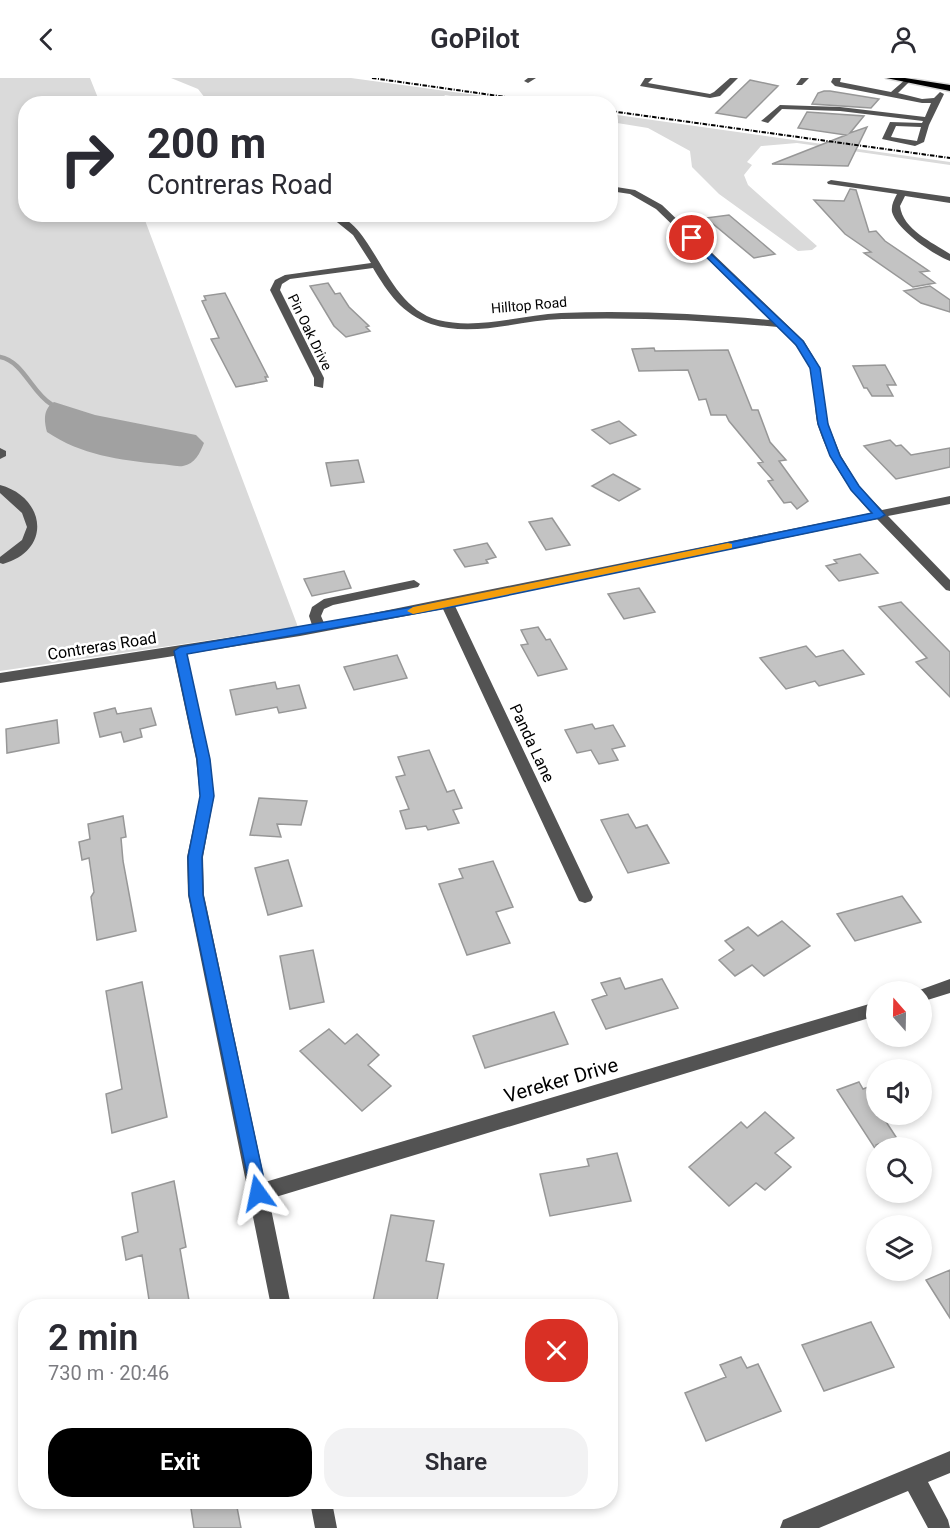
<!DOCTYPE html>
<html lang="en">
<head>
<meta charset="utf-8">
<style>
	:root { --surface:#fff; --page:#f2f2f3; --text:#2b2b33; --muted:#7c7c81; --accent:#000 }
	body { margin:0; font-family:Roboto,sans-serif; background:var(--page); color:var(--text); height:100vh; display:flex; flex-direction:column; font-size:22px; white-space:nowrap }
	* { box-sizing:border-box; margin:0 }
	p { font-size:20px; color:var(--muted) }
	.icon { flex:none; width:33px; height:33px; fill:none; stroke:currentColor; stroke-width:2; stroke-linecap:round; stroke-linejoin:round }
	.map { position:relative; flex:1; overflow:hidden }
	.panel { position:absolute; left:18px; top:1221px; width:600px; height:210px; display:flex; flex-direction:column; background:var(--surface); border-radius:24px; box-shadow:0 3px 9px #0003 }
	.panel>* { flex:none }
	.hud { position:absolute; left:18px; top:18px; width:600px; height:126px; border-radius:24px; box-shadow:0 3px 9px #0003; background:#fff; color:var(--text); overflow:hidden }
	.needle { width:39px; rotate:340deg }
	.controls { position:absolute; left:866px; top:903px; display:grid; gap:12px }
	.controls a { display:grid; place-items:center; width:66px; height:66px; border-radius:50%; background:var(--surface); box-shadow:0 3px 9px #0003; font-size:30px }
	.pin { position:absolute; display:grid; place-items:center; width:51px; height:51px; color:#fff; margin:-26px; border:3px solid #fff; border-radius:50%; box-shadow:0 2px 6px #0007 }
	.me { position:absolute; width:66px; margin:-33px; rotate:348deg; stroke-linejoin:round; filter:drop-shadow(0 0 4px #0008) }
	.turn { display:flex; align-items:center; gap:21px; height:126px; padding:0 30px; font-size:27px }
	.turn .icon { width:78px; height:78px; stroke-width:2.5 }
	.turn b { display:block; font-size:42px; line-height:51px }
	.round { display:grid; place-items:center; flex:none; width:63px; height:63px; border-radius:24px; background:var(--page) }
	.headline { display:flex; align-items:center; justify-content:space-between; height:102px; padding:0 30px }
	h1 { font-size:36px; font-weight:600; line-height:45px }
	.action { display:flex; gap:12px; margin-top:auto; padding:12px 30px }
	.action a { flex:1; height:69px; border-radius:24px; background:var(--accent); color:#fff; font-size:24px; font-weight:600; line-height:69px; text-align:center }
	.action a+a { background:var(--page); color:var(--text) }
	header { display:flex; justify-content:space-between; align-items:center; height:78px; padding:0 30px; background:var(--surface); font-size:27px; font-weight:600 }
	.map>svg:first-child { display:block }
	.green { fill:#dadada }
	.water { fill:#a1a1a1 }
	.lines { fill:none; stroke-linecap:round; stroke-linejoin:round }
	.stream { stroke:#a1a1a1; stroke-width:4.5 }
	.building { fill:#c3c3c3; stroke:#979797; stroke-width:1.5 }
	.highway-casing { stroke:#dbdbdb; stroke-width:3 }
	.minor { fill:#535353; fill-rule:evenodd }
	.highway { fill:#000; fill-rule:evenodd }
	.rail { stroke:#000; stroke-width:2; stroke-dasharray:4.5 1.5 1 1.5; stroke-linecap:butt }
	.route { fill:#1a73e8; stroke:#114b97; stroke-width:1.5 }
	.slow { fill:#f59e0b }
	.labels { text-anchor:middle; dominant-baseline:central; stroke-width:5; stroke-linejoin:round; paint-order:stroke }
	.far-street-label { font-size:14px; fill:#000; stroke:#fff }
	.street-label { font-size:16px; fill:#000; stroke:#fff }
	.near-street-label { font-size:20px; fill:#000; stroke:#fff }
</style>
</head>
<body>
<header><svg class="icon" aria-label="back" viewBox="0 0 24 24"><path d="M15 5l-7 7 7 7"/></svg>GoPilot<svg class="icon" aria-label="person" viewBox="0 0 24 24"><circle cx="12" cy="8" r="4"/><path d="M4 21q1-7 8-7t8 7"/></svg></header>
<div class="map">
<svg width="950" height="1450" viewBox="0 0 950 1450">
	<rect width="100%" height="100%" fill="#fff"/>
	<path class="green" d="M0,0H90L100,25L26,26V136L143,137L298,549L0,593Z
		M171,0H351L534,25H496L445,17L439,26L209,25L198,11Z
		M610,36L950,84V87L797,65L761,68L747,84L752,87L744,97L748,107L817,168L812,172L798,173L719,116L692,89L690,73L648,50L611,44Z"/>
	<path class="water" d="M54,324L95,337L196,357L204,365C200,375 195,386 183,388C176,389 166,386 159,386C120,382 81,377 47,354C44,342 43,331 54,324Z"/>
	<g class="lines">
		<path class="stream" d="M0,279C23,283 32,315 51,326"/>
	</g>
	<path class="building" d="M750,2L778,8L746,40L716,35Z
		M824,13H830L879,21L871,30L812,26L818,15Z
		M807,34L864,38L850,55L867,49L848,88L772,86L846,57L798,50Z
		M850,111L856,112L869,154L876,153L885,163L929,193L920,194L935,205L913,209L864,175L871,174L845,156L814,122L844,123Z
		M729,137L748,153L775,176L754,180L706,140Z
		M328,205L335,216L340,215L349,229L369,248L366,249L370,253L346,259L334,248L310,208Z
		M930,208L950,222V234L921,225L904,213Z
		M225,215L268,299H265L267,303L236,309L211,261L219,260L202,223L206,222L204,218Z
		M654,270L655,273L728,272L752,332H758L770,364L786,382L779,383L808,423L797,431L791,424L784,425L768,403L773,402L758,385L763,384L729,343L726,337H711L706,321L699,322L688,292L639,293L632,271Z
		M885,287L896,307H887L893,318H872L867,310H864L853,288Z
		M619,343L636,357L610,366L592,352Z
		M890,362L896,368L901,367L911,377L950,370V389L896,401L864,368Z
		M358,382L364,404L331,408L326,385Z
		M613,396L640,411L619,423L592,408Z
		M552,440L570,467L546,472L529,444Z
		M487,465L496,479L486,482L488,485L465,489L454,472Z
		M860,476L878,495L839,503L826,488L837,485L834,482Z
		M344,493L351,510L312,518L304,501Z
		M639,510L655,534L624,541L608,516Z
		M901,524L950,574V619L916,584L927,580L879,529Z
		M538,549L546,562L550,561L567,591L538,598L521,567L528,566L521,552Z
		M806,568L816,579L843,572L864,596L819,608L815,603L786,611L760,580Z
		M397,577L407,600L354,612L344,589Z
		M275,604L277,611L299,607L306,630L279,635L277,629L236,637L230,612Z
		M115,630L117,636L151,630L156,647L140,651L142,659L124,664L121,654L100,659L94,635Z
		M57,642L59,665L7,675L6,651Z
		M592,646L595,651L613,647L625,668L612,671L618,682L599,686L591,672L577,675L565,652Z
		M429,672L447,714L454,712L462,730L453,732L459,745L428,752L426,748L406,751L400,733L409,731L396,699L405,697L398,679Z
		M259,720L307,723L301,747L277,746L281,759L250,757Z
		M628,736L636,750L647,747L669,785L628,795L601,742Z
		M123,738L126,759L121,760L123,783L136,853L97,862L91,819L94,814L89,780L82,782L79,764L90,761L88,746Z
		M288,782L302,828L268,837L255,790Z
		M493,783L513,829L496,834L510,865L467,877L439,806L463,800L459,791Z
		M902,818L921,844L855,863L837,836Z
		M782,843L810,868L764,898L752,887L735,898L719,882L734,872L725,863L748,849L758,858Z
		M313,872L324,924L290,931L280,878Z
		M620,900L625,911L662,901L678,930L606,951L592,922L607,917L601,905Z
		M142,904L167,1039L112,1055L106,1016L122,1011L106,913Z
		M554,934L568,966L485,990L473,958Z
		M329,951L345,966L357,956L379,977L368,987L391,1008L362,1033L300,973Z
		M859,1004L863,1011L876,1006V1036H881L896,1059L876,1067V1072L837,1012Z
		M765,1034L794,1060L775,1075L791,1089L765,1112L756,1105L729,1128L689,1089L741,1044L747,1050Z
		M617,1075L631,1123L550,1138L540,1096L589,1088L587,1081Z
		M174,1103L186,1169L180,1171L190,1228H150L142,1177L126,1182L122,1159L138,1154L132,1115Z
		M391,1137L434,1143L426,1183L444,1186L436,1227L414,1224L413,1228H372Z
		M950,1192V1240L926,1202Z
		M871,1244L894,1289L824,1313L802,1267Z
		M741,1279L747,1290L758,1286L781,1333L706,1363L685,1315L726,1299L720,1287Z
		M190,1424H236L241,1450H194Z"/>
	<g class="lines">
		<g class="highway-casing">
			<path id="highway" d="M886,0H905L950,7V13Z"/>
		</g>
		<path class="minor" d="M528,0H536L528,5L524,3Z
			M645,0H653L648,5L710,16L714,14L730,0H738L720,18L710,20L640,8Z
			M801,0H809L802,7H796Z
			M833,0H841L840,4L891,14L906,1L910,3L898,15L922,21L934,20L940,14L944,16L929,47L924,64L915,68L882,61L890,44L922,45L923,43L840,33L782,31L768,45L761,43L780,27L840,29L925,39L931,25H922L835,8L831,4ZM896,48L921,49L917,63L891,59Z
			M831,102L950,119V125L905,118L900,128C903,152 932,164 950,176V183C934,177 897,152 892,134C891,127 894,122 897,116L828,106L827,104Z
			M610,108L635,112L662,127L804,263L820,290L828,346L841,378L859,408L882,432L950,418V426L888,438L950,502V513L946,512L877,441L455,528L593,819L591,823L585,825L579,823L577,819L443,531L300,558L187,576L210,681L214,718L203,779L204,817L265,1104L876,924V938L269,1121L291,1228H271L188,817L187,779L200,718L196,681L174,578L0,605V595L312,547L309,538L312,529L324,521L414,502L420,506L418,509L333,527L324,531L321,538L324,545L871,435C847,409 829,382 818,348C813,330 817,306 809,289C802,272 790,261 778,249C706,242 634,239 562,241C519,242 473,260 431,246C402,236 388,215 373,190L290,201L282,206L280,212L324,300L323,310L314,308V300L270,212L275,202L285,197L371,185L353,157L327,136C374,136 381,227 438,242C478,252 521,237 561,235C630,232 702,236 771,242L656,131L630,116L610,113Z
			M0,370L6,373V378L0,381Z
			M0,407C45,419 53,472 3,486L0,485V479L22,462L27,449L22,435L0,415Z
			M950,901V915L921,924V914H914Z
			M950,1373V1395L928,1404L948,1442L950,1450H928L908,1413L819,1450H780L783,1442Z
			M310,1424H332L337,1450H315Z"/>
		<use href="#highway" class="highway"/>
		<path class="rail" d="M372,0L555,26
			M610,33L950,80"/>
	</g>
	<path class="route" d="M692,158L803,263L820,290L828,346L840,378L859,408L885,437L880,440L447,530L187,576L210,681L214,718L202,779L203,817L267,1115L265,1120L258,1123L252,1120L189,817L188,779L200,718L197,681L174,573L180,569L447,523L872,435L851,412L830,378L818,346L810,290L796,267L689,162L688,160Z"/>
	<path class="slow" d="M728,465L732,466V470L413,536L407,533L413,529Z"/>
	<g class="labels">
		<g class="far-street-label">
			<text transform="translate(529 227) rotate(-5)">Hilltop Road</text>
			<text transform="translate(310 254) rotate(64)">Pin Oak Drive</text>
		</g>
		<g class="street-label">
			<text transform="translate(102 568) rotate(-9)">Contreras Road</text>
			<text transform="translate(532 665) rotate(65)">Panda Lane</text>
		</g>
		<g class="near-street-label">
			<text transform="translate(561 1002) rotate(-16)">Vereker Drive</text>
		</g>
	</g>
</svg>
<div class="controls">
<a><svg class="needle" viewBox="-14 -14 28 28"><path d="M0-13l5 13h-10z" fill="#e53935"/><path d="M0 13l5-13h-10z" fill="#7c7c81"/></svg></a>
<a><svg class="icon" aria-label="sound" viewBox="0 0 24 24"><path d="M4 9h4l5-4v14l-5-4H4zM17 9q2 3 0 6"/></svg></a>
<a><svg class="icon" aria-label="search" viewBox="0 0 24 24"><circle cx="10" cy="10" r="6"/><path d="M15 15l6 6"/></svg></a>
<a><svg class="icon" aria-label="layers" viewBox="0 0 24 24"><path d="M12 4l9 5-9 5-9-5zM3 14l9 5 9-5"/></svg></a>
</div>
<div class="pin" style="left:692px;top:160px;background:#d93025"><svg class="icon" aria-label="arrive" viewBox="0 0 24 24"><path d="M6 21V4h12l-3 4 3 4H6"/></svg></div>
<svg class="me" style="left:258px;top:1115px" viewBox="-20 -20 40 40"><path d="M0-17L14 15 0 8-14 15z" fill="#1a73e8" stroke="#fff" stroke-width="4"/></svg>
<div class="hud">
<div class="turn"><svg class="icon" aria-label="right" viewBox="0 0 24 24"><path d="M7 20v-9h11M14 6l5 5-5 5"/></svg><div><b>200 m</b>Contreras Road</div></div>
</div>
<section class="panel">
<div class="headline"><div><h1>2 min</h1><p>730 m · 20:46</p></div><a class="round" style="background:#d93025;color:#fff"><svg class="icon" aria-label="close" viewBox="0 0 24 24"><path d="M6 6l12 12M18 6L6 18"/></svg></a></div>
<div class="action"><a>Exit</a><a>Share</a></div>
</section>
</div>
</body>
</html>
